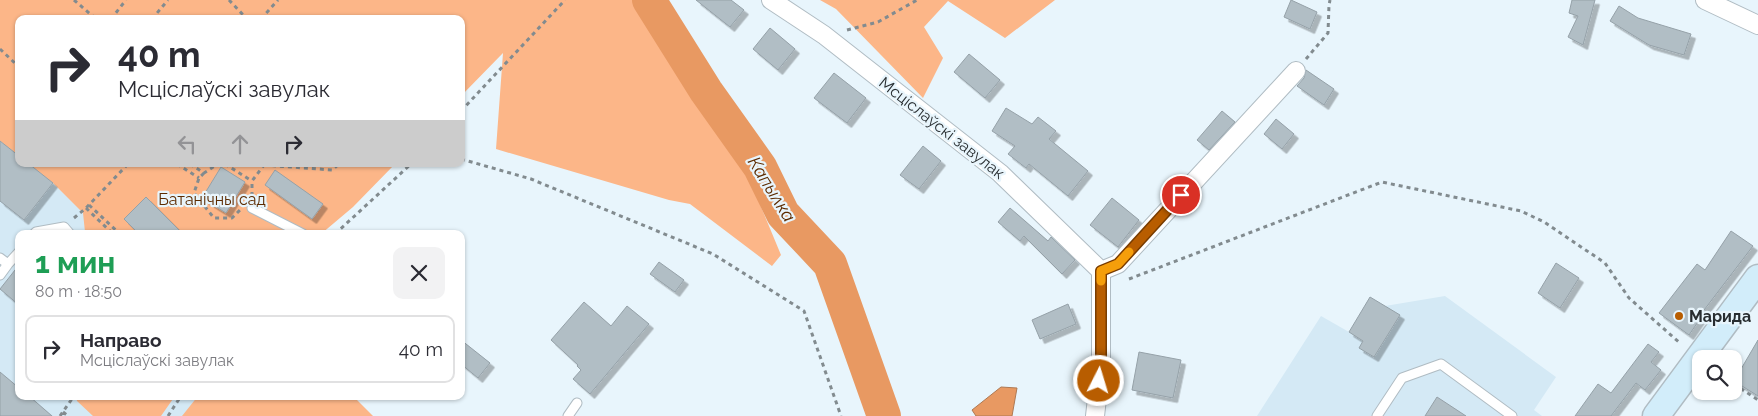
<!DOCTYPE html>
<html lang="ru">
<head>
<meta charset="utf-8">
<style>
	:root { --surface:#fff; --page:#f2f2f3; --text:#2b2b33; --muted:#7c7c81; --line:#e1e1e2 }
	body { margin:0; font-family:Raleway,sans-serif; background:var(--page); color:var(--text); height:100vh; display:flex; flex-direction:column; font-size:19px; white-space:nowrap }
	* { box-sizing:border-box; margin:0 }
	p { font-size:16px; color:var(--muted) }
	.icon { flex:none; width:28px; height:28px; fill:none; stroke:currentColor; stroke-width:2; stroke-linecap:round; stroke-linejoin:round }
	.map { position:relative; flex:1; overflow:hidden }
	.details { position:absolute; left:15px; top:230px; width:450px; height:170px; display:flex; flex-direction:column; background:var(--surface); border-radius:10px; box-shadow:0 1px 4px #0004 }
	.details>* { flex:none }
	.top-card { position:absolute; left:15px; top:15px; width:450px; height:152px; border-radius:10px; box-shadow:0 1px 4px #0004; background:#fff; color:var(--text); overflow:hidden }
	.controls { position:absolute; left:1692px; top:350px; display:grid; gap:10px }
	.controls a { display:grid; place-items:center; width:50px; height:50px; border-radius:10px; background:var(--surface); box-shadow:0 1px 4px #0004; font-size:25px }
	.pin { position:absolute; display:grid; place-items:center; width:42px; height:42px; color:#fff; margin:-21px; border:2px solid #fff; border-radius:50%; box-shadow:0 1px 5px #0007 }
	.me { position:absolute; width:55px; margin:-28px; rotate:5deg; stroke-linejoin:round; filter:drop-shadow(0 0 4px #0008) }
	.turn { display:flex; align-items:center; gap:18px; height:105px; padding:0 20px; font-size:22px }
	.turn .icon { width:65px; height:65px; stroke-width:2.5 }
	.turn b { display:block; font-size:35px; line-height:42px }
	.lanes { display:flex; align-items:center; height:48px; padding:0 20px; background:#0003; justify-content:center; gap:25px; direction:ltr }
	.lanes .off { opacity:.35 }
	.round { display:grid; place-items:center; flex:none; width:52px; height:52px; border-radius:10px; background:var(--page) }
	.head { display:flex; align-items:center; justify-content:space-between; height:85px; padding:0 20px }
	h1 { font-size:30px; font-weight:700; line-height:38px; color:#1e9e55 }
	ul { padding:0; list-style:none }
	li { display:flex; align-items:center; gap:15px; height:68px; margin:0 10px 8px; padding:0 10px; border:2px solid var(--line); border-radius:10px }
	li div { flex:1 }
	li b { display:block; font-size:19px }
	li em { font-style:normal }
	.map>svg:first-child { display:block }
	.built { fill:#d4e9f5 }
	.green { fill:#fcb688 }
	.water { fill:#e89962; stroke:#ae7953 }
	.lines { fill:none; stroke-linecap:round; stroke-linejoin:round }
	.river { stroke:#e89962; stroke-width:34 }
	.building { fill:#b1bec5; stroke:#95a1a8; filter:url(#shadow) }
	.lane-casing { stroke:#b0bcc3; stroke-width:11 }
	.street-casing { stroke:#b0bcc3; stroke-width:20 }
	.secondary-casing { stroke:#b0bcc3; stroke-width:29 }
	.path { stroke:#828b8f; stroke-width:3; stroke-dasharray:4 4; stroke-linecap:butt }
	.lane { stroke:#fff; stroke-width:9 }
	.street { stroke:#fff; stroke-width:18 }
	.secondary { stroke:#d2edfa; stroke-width:26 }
	.route-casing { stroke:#783c00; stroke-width:12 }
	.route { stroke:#b85d00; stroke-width:9 }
	.slow { stroke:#f59e0b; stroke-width:9 }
	.poi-dot { fill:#b85d00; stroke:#e8f5fc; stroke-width:2 }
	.labels { text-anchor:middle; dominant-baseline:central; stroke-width:4.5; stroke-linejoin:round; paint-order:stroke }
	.street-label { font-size:16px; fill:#282d30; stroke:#e8f5fc }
	.park-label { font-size:16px; fill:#5d2b00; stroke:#e8f5fc }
	.poi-label { font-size:16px; font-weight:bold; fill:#282d30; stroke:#e8f5fc; text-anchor:start }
	.water-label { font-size:18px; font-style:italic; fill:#5d2b00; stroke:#e8f5fc }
</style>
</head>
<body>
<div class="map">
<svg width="1758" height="416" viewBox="0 0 1758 416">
	<defs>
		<filter id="shadow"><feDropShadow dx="4.5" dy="4.5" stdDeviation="0" flood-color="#0004"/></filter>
	</defs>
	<rect width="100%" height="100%" fill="#e8f5fc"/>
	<path class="built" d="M0,141L19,156V164H29L53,183L89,218L91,234H19V396H298L338,416H0Z
		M1445,296L1556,377L1534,410L1542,416H1257L1321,316L1349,332L1370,297L1385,306Z"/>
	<path class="green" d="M0,0H655L660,32L749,178L781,255L772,266L690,204L669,200L496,149L503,53L461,96V19H19V156L0,141Z
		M820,0H1055L1005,38L948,1L924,27L943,58L923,98L836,9Z
		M29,164H395L353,207L321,234H88L85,232L83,213L53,183Z
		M76,396H175L161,416H93L77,401Z
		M198,396H353L373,416H182Z"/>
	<path class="water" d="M1001,387L1017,388L1012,416H976L972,410Z"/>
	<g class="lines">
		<path class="river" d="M649,0L706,91L760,167L783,214L830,264L884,416"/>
	</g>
	<path class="building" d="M696,0H731L744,10L730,27Z
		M1291,0L1317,12L1310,29L1284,17Z
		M1572,0H1595L1583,45L1568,37L1578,16L1569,13Z
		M1619,6L1638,18L1691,34L1684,55L1649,45L1610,21Z
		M770,28L795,49L778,70L753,49Z
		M969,54L1000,80L985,98L954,72Z
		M1306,70L1334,89L1324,105L1297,86L1304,78Z
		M834,73L866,98L847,123L814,98Z
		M1006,108L1032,124L1038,117L1056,131L1049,139L1088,171L1068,196L1029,164L1026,168L1008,154L1015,146L992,131Z
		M1222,111L1235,122L1209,150L1197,140Z
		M1276,119L1294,134L1282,149L1264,134Z
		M0,141L19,156V164H29L53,183L24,220L0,201Z
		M923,146L941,161L919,189L900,175Z
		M221,167L245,182L226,213L202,198Z
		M275,170L323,204L312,219L265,185Z
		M146,197L183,234H139L124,219Z
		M1112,198L1139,220L1118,247L1090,225Z
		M1010,208L1048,241L1051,237L1075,260L1062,274L1024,236L1020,241L998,222Z
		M1731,231L1753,246L1698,318L1700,319L1689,335L1659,313L1697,264L1705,270Z
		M659,262L684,280L675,292L650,274Z
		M1556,263L1579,278L1560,308L1538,293Z
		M19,265V305L0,289Z
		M1370,297L1400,315L1374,357L1359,348L1363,341L1349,332Z
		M584,302L611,326L627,306L649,324L590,394L573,379L581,370L577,366L578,365L551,340Z
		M1068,304L1076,324L1040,339L1032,320Z
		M461,340L490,363L478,378L461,364Z
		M1758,340V396L1734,381Z
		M1648,344L1659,352L1651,362L1661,370L1645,390L1636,383L1611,416H1575L1598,384L1611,393Z
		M1139,352L1181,360L1173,398L1132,390Z
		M0,372L19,388V396H29L52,416H0Z
		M1437,397L1466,416H1425Z"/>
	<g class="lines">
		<g class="lane-casing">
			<path id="lane" d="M252,208L303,234
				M34,234L36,232L64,227L70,234
				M0,258L8,264L0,275
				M8,264L19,252
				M568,416L577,403
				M1377,416L1402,378L1441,364L1512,416"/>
		</g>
		<g class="street-casing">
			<path id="street" d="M771,0L824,35L1000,173L1101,271V364L1095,416
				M1705,0L1758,25
				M1101,271L1118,264L1296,71"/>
		</g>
		<g class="secondary-casing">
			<path id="secondary" d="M1656,416L1758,278"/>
		</g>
		<path class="path" d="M74,0L96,19
			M229,0L247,19
			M111,19L126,0
			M152,19L168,0
			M261,19L278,0
			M847,30L878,22L917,0
			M0,49L19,67
			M1306,59L1328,33L1329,5L1330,0
			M461,111L565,0
			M461,159L531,179L713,254L804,311L841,416
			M177,164L199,178
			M190,164L204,173L218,164
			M225,164L252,181
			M264,165L332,170L339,164
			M204,173L199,178L194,193L214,218H232L240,210
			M252,196V181L264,165L263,164
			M89,205L120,234
			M86,208L113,234
			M74,218L86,208L128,164
			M335,234L411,164
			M1129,279L1382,182L1521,211L1544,222L1605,263L1629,298L1681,344
			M1734,384L1758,400
			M63,412L68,416
			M60,416L74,396
			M168,416L181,396"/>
		<use href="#lane" class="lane"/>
		<use href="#street" class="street"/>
		<use href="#secondary" class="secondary"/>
	</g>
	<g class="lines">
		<g class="route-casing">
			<path id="route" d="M1099,381L1101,364V271L1118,264L1181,195"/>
		</g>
		<use href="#route" class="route"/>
		<path class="slow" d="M1101,281V271L1118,264L1129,252"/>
	</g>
	<circle class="poi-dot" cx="1679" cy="316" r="5"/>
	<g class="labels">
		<g class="street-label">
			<text transform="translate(942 128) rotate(38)">Мсціслаўскі завулак</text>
		</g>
		<g class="park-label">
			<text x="212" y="199">Батанічны сад</text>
		</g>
		<g class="poi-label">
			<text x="1689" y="316">Марида</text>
		</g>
		<g class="water-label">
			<text transform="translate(772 189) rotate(58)">Капылка</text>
		</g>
	</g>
</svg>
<div class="controls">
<a><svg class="icon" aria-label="search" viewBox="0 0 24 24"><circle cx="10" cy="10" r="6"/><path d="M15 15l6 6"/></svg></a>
</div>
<div class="pin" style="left:1181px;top:195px;background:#d93025"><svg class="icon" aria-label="arrive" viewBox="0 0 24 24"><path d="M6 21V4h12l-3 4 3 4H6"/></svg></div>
<svg class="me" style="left:1099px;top:381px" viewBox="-20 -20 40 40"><circle r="17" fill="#b85d00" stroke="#fff" stroke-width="3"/><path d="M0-11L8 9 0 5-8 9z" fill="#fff"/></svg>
<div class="top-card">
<div class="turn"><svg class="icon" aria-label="right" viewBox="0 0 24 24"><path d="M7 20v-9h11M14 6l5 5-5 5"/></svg><div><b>40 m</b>Мсціслаўскі завулак</div></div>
<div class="lanes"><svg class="icon off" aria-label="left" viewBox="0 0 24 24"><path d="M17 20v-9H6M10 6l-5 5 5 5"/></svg><svg class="icon off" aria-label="ahead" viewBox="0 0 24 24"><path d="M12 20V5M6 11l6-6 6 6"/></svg><svg class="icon" aria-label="right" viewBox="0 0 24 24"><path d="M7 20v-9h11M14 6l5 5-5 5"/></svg></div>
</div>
<section class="details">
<div class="head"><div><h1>1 мин</h1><p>80 m · 18:50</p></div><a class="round"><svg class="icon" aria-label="close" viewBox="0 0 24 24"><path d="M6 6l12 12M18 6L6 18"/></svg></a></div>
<ul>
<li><svg class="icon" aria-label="right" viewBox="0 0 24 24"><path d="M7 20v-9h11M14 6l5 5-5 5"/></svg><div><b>Направо</b><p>Мсціслаўскі завулак</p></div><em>40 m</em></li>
</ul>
</section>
</div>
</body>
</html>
